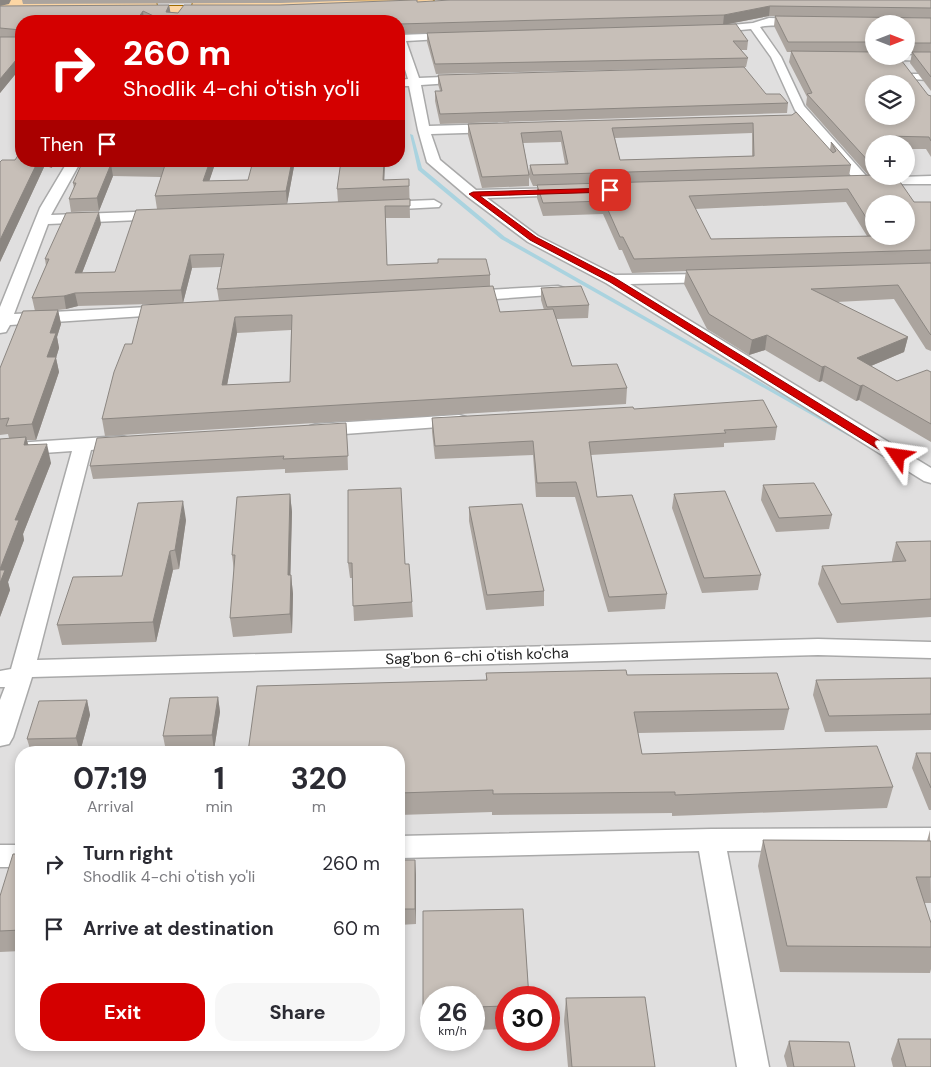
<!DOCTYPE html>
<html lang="en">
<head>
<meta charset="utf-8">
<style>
	:root { --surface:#fff; --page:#f7f7f7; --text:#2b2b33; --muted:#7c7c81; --accent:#d40000 }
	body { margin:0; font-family:"DM Sans",sans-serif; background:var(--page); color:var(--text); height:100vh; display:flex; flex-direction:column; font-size:19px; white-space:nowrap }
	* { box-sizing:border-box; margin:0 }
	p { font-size:16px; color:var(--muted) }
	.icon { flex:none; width:28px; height:28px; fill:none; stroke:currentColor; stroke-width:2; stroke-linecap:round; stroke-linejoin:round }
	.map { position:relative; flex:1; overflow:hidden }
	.drawer { position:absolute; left:15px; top:746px; width:390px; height:305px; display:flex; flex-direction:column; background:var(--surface); border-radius:20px; box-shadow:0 2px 8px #0003 }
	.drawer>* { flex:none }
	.top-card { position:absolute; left:15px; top:15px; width:390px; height:152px; border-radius:20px; box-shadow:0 2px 8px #0003; background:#d40000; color:#fff; overflow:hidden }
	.needle { width:32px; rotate:90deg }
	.fabs { position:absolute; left:865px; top:15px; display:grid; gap:10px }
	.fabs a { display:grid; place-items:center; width:50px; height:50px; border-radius:50%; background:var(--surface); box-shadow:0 2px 8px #0003; font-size:25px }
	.speed { position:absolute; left:420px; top:986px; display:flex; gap:10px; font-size:25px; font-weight:700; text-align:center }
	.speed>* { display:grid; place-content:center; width:65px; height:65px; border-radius:50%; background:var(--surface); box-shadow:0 2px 8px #0003; line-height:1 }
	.speed small { font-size:12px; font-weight:400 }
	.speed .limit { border:8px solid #d22; background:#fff; color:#111 }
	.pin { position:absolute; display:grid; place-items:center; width:42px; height:42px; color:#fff; margin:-21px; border-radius:10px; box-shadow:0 2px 8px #0006 }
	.me { position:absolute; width:55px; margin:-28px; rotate:302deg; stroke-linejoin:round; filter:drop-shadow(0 0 4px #0008) }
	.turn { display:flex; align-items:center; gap:18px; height:105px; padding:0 25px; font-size:22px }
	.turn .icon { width:65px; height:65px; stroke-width:2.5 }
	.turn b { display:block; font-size:35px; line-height:42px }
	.then { display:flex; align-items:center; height:48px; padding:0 25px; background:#0003; gap:10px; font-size:19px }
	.eta { display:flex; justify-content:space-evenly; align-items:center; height:85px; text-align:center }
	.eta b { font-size:30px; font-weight:700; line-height:35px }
	.cta { display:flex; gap:10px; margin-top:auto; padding:10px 25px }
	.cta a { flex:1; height:58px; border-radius:20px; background:var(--accent); color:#fff; font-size:20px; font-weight:700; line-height:58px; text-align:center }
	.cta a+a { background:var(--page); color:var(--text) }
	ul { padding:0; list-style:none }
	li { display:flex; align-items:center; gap:15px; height:65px; padding:0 25px }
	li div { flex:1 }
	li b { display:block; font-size:19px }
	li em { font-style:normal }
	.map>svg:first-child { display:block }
	.residential { fill:#e0dfdf; fill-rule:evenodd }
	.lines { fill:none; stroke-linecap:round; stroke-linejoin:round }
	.stream { fill:#aad3df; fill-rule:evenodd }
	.street-casing { stroke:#a9a9a9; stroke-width:3 }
	.primary-casing { stroke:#a06b00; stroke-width:2 }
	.street { fill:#fff; fill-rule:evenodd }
	.primary { fill:#fcd6a4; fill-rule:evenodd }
	.wall { fill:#aba49e; fill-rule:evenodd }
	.shaded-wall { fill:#8b8681 }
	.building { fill:#c7bfb8; stroke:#8b8681; fill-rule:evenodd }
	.route { fill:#d40000; stroke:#8a0000 }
	.labels { text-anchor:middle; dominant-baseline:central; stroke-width:4; stroke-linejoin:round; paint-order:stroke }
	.street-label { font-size:15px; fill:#222; stroke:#fff }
</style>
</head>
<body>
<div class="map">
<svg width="931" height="1067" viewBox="0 0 931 1067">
	<rect width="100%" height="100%" fill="#f2efe9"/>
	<path class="residential" d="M0,0H428L355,3L518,0H931V1067H0ZM21,21H399V161H21ZM874,24H906V56H874ZM874,84H906V116H874ZM874,144H906V176H874ZM874,204H906V236H874ZM21,752H399V1045H21ZM431,998H474V1040H431ZM506,998H549V1040H506Z"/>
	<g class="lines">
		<path class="stream" d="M410,134L413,135L422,168L505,237L852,434L849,436L847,435L501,239L418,170Z"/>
		<g class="street-casing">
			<path id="street" d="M769,18L803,19L808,22C800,29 773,23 760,27L781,57L804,106L868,178L931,176V184H858L795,110L771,57L751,29L710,33L705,30L710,27L753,23Z
				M454,33L458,34V38L406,41L419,78L466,76L472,79L466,82L421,85L429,126L497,124L503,128L497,132L431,134L440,160L476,190L571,188L573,191L571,194L566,195L487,198L538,236L615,275L719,274L721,277L719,280L713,282L630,284L931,468V483L924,481L606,283L528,242L468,197L427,162L418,130L409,86H399V80L408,79L399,50V35Z
				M871,54H874V56L931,55V61L867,59L866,57Z
				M912,74H931V80L908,79V75Z
				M68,161H81L51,215L162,211L169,215L162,219L48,224L14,314L168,306L174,308L176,311L174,314L10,325L6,332L0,333V307L40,208Z
				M434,200L441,204L439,207L382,210L375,206L382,202Z
				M558,286L564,288L566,291L564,294L468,301L460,296L468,291Z
				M459,415L466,417L468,421L466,425L317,436L310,434L308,430L310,426L317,424Z
				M122,436L129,438L132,442L129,446L91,450L37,660L818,639L931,642V658L818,655L32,677L13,737L9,744L0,746V700L5,687H0V671L11,669L72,451L0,456V444Z
				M931,828V850L727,851L769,1067H737L699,851L399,858V836L711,829Z
				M0,845H21V867H0Z"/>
		</g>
		<g class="primary-casing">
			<path id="primary" d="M0,0H152L156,1L157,6H192L193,2L197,1L434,0L428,4L221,8L220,13L216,14H132L128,13L126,10L127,8L0,7Z"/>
		</g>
		<use href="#street" class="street"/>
		<use href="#primary" class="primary"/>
	</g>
	<path class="wall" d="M22,0H367L281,3L23,4Z
		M931,0V91L910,63L912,53H906V24H874V56L928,95L931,96V157L926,149H906V144H874V176L914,202H931V351L926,349L894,299L837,302L908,337L904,352L871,366L897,381L931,372V442L859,400L856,401L822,381L819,382L765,350L749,355L707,329L684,284L686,271L632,273L622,250H619L603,214L543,216L537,198V186H533L529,177V186L482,188L468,135V124L792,115L830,150L831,142L851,165L849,176L868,175L806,105L807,97L789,62L791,52H787L774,26L775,16H769L728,24L748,41L747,50H741L748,58L746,67L436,74L427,42V33L399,34V21H21V71H18L0,93V6L169,5L170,12L178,13L280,5L417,2ZM752,133V156L620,160L615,138ZM561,142L565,164L530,165L529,174L523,143ZM846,202L867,236L711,239L695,209ZM874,204L906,236H874Z
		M438,75L766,94L788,103L787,113L440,124L435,101V91H440L438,84Z
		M21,161H57L55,165L51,168L45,165L0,262V162Z
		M83,161H216L209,181L248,180L295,161L287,204L157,209L155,196L161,177L113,176L99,211L71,212L69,199L74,188L73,183Z
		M341,161H385L384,180L409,179L410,218H385L387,265L490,275V287L500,312L544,310L541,300V288L589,305L588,318L556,319L572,366L627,388L626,404L105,436L102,419L132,344L150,304L78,306L66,309L58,310L61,324L57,337L59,348L56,358L59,372L36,440H27L28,444L51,463L23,534L24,540L8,582L10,590L0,617L9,438L8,434L0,435V368L35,311L32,298L46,266L45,259L101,224L82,273L115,272L338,202L337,189ZM221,267L217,289L219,301L183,303L192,268ZM291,330L290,382L227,385L237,333Z
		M634,409L777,427L775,440L724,443V447L591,455L597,497L667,594L665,609L608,612L575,497H536L533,455L435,459L432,432V418Z
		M347,437L348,470L285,473V469L93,479L90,466Z
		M763,485L832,515L829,529L776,532L761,500Z
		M290,494L292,512L290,575H291L293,594L292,633L233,637L230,618L234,571L232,555Z
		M674,494L761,575L758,590L702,593L672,508Z
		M469,507L544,591V606L486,610L469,521Z
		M186,520L179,569L173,570L156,642L62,645L57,625L122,576Z
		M931,541V617L837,623L818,584L822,566L892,562V560L896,542Z
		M348,563L405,564L412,602L413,617L354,621L352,578H350Z
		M486,673L627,675L789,709L784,730L638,733L642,754L893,787L887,808L672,816V813L492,815V812L399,815V752L486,680Z
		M931,678V730L825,732L813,695L816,680Z
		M218,697L220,712L214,750L166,751L163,736Z
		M87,700L90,715L80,752H31L27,739Z
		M916,753H931V810H929L912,768Z
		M930,830L931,903H924L931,923V969L930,973L780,972L758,866L763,840L927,841Z
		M21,854V951L0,952V896Z
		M399,860H415L416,924L399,925Z
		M523,909L529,998H506V1029L474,1030V998H431V1031H424L423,1008V911Z
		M566,998L655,1067H568L564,1021Z
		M898,1039L931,1067H893L891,1059Z
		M789,1041L855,1067H787L784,1056Z"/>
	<path class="shaded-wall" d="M0,0H11L9,4L0,6Z
		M169,5L171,15L166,12Z
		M770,6L769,16L723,25L724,15Z
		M143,11L144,21H136Z
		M16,60L18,71L0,93V79Z
		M38,161H44L45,165L0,262V240Z
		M50,161H57L55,165L51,168Z
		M210,161H216L205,194L203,181Z
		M292,161H295L287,204L286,191Z
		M384,161H385L384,187L383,180Z
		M111,164L113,176L99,211L97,198Z
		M99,212L101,224L77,286L75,273Z
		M190,255L192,268L183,303L181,290Z
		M75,293L78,306L66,309L64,296Z
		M58,310L61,324L57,337L59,348L56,358L59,372L36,440L32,424L47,357L50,333Z
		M235,317L237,333L224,401L222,385Z
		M767,335L765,350L749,355L752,340Z
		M908,337L904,352L854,373L857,358Z
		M825,366L822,381L819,382L822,367Z
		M863,385L859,400L856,401L860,386Z
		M26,437L31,456L24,445Z
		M47,444L51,463L23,534L24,540L8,582L10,590L0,617V569L15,520Z
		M290,494L292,512L290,594L288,575Z
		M183,501L186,520L179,569L175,550Z
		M170,551L173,570L156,642L153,622Z
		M291,575L293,594L292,633L290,614Z
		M218,697L220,712L214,750L212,735Z
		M87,700L90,715L80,752L76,738Z
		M415,860L416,875V924L415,909Z"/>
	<path class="building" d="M413,0H417V2L450,0H931V8L770,6L724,15L399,24V21H156L158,18L143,11L136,21H21V60H16L0,79V37H19L21,30L0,28V6L169,5L166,12L178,13L184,5H280Z
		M775,16L931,18V43H906V24H874V42H788Z
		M736,24L748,41H733L748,58L435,64L427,33Z
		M791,51L874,52V56H898L928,95L931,96V141L929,137L885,136L890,144H874V164H871L807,94L812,93ZM874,84H906V116H874Z
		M912,52H931V77Z
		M744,67L766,94H780L788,103L440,114L435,91H442L438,75Z
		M796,112L833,153L836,151L831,142L851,165L533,175L530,165L568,164L561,131L521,133L529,175L482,177L468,124L792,115ZM753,123L754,156L620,160L612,128Z
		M21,151V161H38L0,240V162L2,160H15Z
		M83,161H210L203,181L248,180L253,161H292L286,191L155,196L165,165L111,164L97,198L69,199L76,183H73Z
		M341,161H384L383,180L409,179V186L337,189Z
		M874,175V176H896L914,202H931V250L634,259L623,237H620L604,201L543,203L537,185ZM848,189L874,230V204H906V236H874L711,239L689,196Z
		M410,199V206H385L387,265L438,263V259H486L490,275L217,289L224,254L190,255L181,290L75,293L64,296L32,298L49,259H45L66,213L99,212L75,273L115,272L136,210Z
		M931,263V335L930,334L898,285L811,289L908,337L857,358L897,381L927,370L931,372V424L863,385L860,386L825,366L822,367L767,335L752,340L709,314L686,270Z
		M493,286L500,312L553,309L572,366L617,364L627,388L102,419L114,372L125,344H132L142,305ZM292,315L290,382L222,385L235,317Z
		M581,286L589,305L547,307L541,288Z
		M58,310L50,333H56L47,357H56L32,424L6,426L9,418L0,419V368L23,311Z
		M763,400L777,427L724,430L726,433L589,442L597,497L632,495L667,594L609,597L576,482L537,483L533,441L435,446L432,418L633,407L634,409Z
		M346,423L348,456L283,459L284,456L90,466L97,438Z
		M26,437L24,445L47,444L15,520H19L0,569V439Z
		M814,483L832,515L779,518L763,485Z
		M401,488L405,564H409L412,602L353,606L352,563H348V490Z
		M725,491L761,575L704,578L674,494Z
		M290,494L288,575H291L290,614L230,618L235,555H232L237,497Z
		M183,501L175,550L170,551L153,622L57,625L73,577L122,576L138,503Z
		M522,504L544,591L487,595L469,507Z
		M931,541V599L841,604L822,566L906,561L896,542Z
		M0,570H5L0,583Z
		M626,670L627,675L777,673L789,709L634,712L642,754L877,746L893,787L675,795V792L493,794V790L399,793V752H248L257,686L487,680L486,673Z
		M931,678V714L829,716L816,680Z
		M218,697L212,735L163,736L170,698Z
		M87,700L76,738L27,739L39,701Z
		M916,753H931V788Z
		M763,840L931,841V877H916L931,923V947L787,946Z
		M13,854H21V930L0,931V896Z
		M399,860H415V909H399Z
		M523,909L529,998H506V1006L474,1007V998H431V1008H423V911Z
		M645,997L655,1067H572L566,998Z
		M898,1039H931V1067H906Z
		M789,1041L849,1042L855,1067H794Z"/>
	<path class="route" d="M612,188V191L610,192L480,196L536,237L615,278L901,454V459H894L610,282L530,240L469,194L473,192Z"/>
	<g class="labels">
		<g class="street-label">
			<text transform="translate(477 656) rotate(-2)">Sag'bon 6-chi o'tish ko'cha</text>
		</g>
	</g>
</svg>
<div class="fabs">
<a><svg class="needle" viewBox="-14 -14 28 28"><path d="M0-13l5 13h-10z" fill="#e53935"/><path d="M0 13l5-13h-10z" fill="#7c7c81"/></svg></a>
<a><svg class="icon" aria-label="layers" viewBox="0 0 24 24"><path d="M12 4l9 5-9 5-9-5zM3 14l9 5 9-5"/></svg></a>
<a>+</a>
<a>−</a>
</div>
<div class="speed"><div>26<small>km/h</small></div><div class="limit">30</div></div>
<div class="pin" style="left:610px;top:190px;background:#d93025"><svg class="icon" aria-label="arrive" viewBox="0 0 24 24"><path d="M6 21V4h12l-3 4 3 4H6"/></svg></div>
<svg class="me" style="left:898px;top:456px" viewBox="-20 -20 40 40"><path d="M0-17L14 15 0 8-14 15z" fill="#d40000" stroke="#fff" stroke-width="4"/></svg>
<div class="top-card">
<div class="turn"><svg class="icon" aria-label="right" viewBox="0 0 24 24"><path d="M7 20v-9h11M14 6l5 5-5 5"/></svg><div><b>260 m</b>Shodlik 4-chi o'tish yo'li</div></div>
<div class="then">Then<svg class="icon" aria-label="arrive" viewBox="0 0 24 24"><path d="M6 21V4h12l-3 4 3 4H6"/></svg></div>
</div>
<section class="drawer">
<div class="eta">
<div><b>07:19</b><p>Arrival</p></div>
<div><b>1</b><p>min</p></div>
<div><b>320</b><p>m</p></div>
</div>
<ul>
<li><svg class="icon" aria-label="right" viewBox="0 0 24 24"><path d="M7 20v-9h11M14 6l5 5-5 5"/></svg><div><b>Turn right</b><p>Shodlik 4-chi o'tish yo'li</p></div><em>260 m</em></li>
<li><svg class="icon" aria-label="arrive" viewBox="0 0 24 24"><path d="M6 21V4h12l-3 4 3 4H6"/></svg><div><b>Arrive at destination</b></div><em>60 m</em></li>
</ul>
<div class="cta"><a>Exit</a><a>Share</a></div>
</section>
</div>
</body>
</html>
